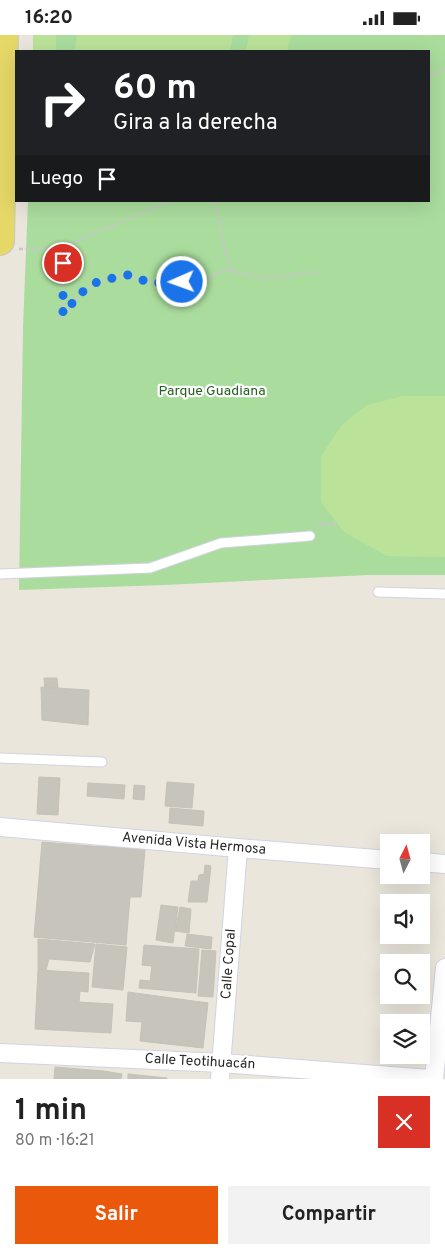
<!DOCTYPE html>
<html lang="es">
<head>
<meta charset="utf-8">
<style>
	:root { --surface:#fff; --page:#f2f2f2; --text:#222; --muted:#767676; --accent:#ea580c }
	body { margin:0; font-family:Overpass,sans-serif; background:var(--page); color:var(--text); height:100vh; display:flex; flex-direction:column; font-size:19px; white-space:nowrap }
	* { box-sizing:border-box; margin:0 }
	p { font-size:16px; color:var(--muted) }
	.icon { flex:none; width:28px; height:28px; fill:none; stroke:currentColor; stroke-width:2; stroke-linecap:round; stroke-linejoin:round }
	.map { position:relative; height:1044px; overflow:hidden }
	.side { display:flex; flex-direction:column; background:var(--surface); flex:1 }
	.side>* { flex:none }
	.banner { position:absolute; left:15px; top:15px; width:415px; height:152px; border-radius:0px; box-shadow:0 5px 20px #0002; background:#202124; color:#fff; overflow:hidden }
	.needle { width:32px; rotate:6deg }
	.controls { position:absolute; left:380px; top:799px; display:grid; gap:10px }
	.controls a { display:grid; place-items:center; width:50px; height:50px; border-radius:0px; background:var(--surface); box-shadow:0 5px 20px #0002; font-size:25px }
	.pin { position:absolute; display:grid; place-items:center; width:42px; height:42px; color:#fff; margin:-21px; border:2px solid #fff; border-radius:50%; box-shadow:0 1px 5px #0007 }
	.me { position:absolute; width:55px; margin:-28px; rotate:268deg; stroke-linejoin:round; filter:drop-shadow(0 0 4px #0008) }
	.turn { display:flex; align-items:center; gap:18px; height:105px; padding:0 15px; font-size:22px }
	.turn .icon { width:65px; height:65px; stroke-width:2.5 }
	.turn b { display:block; font-size:35px; line-height:42px }
	.then { display:flex; align-items:center; height:48px; padding:0 15px; background:#0003; gap:10px; font-size:19px }
	.round { display:grid; place-items:center; flex:none; width:52px; height:52px; border-radius:0px; background:var(--page) }
	.head { display:flex; align-items:center; justify-content:space-between; height:85px; padding:0 15px }
	h1 { font-size:30px; font-weight:700; line-height:38px }
	.cta { display:flex; gap:10px; margin-top:auto; padding:10px 15px }
	.cta a { flex:1; height:58px; border-radius:0px; background:var(--accent); color:#fff; font-size:20px; font-weight:700; line-height:58px; text-align:center }
	.cta a+a { background:var(--page); color:var(--text) }
	.status { display:flex; justify-content:space-between; align-items:center; height:35px; padding:0 25px; background:var(--surface); direction:ltr }
	.status svg { height:14px; fill:currentColor }
	.map>svg:first-child { display:block }
	.green { fill:#aadd9d }
	.pitch { fill:#bae399 }
	.building { fill:#c6c4bb; stroke:#c5c2b6 }
	.lines { fill:none; stroke-linecap:round; stroke-linejoin:round }
	.lane-casing { stroke:#d2d3e1; stroke-width:11 }
	.street-casing { stroke:#d2d3e1; stroke-width:20 }
	.primary-casing { stroke:#c7c7c7; stroke-width:30 }
	.path { stroke:#c7c7c7; stroke-width:2.5; stroke-dasharray:4 2.5; stroke-linecap:butt }
	.lane { stroke:#fff; stroke-width:9 }
	.street { stroke:#fff; stroke-width:18 }
	.primary { stroke:#e5d867; stroke-width:28 }
	.route { stroke:#1a73e8; stroke-width:9; stroke-dasharray:0 16.2 }
	.labels { text-anchor:middle; dominant-baseline:central; stroke-width:4.5; stroke-linejoin:round; paint-order:stroke }
	.park-label { font-size:14px; fill:#256020; stroke:#fff }
	.street-label { font-size:14px; fill:#292929; stroke:#fff }
</style>
</head>
<body>
<div class="status"><b>16:20</b><svg viewBox="0 0 49 12"><path d="M0 12V9h3v3zM5 12V6h3v6zM10 12V3h3v9zM15 12V0h3v12zM26 1h20v11H26zM47 4h2v5h-2z"/></svg></div>
<div class="map">
<svg width="445" height="1044" viewBox="0 0 445 1044">
	<rect width="100%" height="100%" fill="#eae6dc"/>
	<path class="green" d="M33,0H445V540H368L165,550L19,555L23,292L28,166H429V16H33Z"/>
	<path class="pitch" d="M33,0H56V16H33Z
		M77,0H233L230,16H75Z
		M249,0H291L287,16H246Z
		M403,361H445V522L387,521L344,497L321,467V421L342,390L367,370Z"/>
	<path class="building" d="M44,643H57L58,653L45,654Z
		M41,652L89,655L88,690L42,685Z
		M39,742L60,743L58,780L37,779Z
		M167,747L194,749L192,773L165,771Z
		M88,748L125,750L124,764L87,761Z
		M134,750L145,751L144,765L133,764Z
		M170,773L204,776L203,791L169,788Z
		M42,807L103,812L104,810L145,814L141,862H130L126,910L34,902Z
		M205,830L211,831L207,867H188L191,846H198L199,840L204,839Z
		M161,870L178,872L173,908L156,905Z
		M180,872L191,874L189,898L175,896Z
		M187,899L212,902L211,914L185,911Z
		M38,904L95,909L90,927L49,924L46,935H38Z
		M96,909L127,912L123,955L92,952Z
		M144,910L199,914L196,958L139,953L140,945L150,946L152,931L142,930Z
		M202,915L216,916L213,962L198,961Z
		M38,935L89,938L88,957L80,956L79,967L113,969L111,998L35,994Z
		M128,957L208,968L203,1013L140,1006L142,987L126,986Z
		M55,1032L104,1036L122,1039L121,1044H54Z
		M128,1039L167,1043V1044H128Z"/>
	<g class="lines">
		<g class="lane-casing">
			<path id="lane" d="M0,539L150,533L221,508L310,501
				M378,557L445,559
				M0,723L102,727"/>
		</g>
		<g class="street-casing">
			<path id="street" d="M0,792L238,813L389,825
				M421,827L445,829
				M0,1018L222,1028L430,1044
				M220,1044L238,813
				M434,1044L445,933"/>
		</g>
		<g class="primary-casing">
			<path id="primary" d="M0,206L4,0"/>
		</g>
		<path class="path" d="M429,41L445,34
			M19,214H49L63,212L170,166
			M231,235L242,238L264,243L287,241L304,237L321,239
			M63,278V212
			M58,283L61,282L81,258L95,248L104,245L128,240L151,248L177,246L199,249L219,237L231,235L226,220L219,185L213,166
			M313,490L338,489"/>
		<use href="#lane" class="lane"/>
		<use href="#street" class="street"/>
		<use href="#primary" class="primary"/>
	</g>
	<g class="lines">
		<path class="route" d="M63,228V279L81,258L95,248L104,245L128,240L151,248L182,247"/>
	</g>
	<g class="labels">
		<g class="park-label">
			<text x="212" y="356">Parque Guadiana</text>
		</g>
		<g class="street-label">
			<text transform="translate(194 809) rotate(5)">Avenida Vista Hermosa</text>
			<text transform="translate(229 929) rotate(-86)">Calle Copal</text>
			<text transform="translate(200 1027) rotate(3)">Calle Teotihuacán</text>
		</g>
	</g>
</svg>
<div class="controls">
<a><svg class="needle" viewBox="-14 -14 28 28"><path d="M0-13l5 13h-10z" fill="#e53935"/><path d="M0 13l5-13h-10z" fill="#767676"/></svg></a>
<a><svg class="icon" aria-label="sound" viewBox="0 0 24 24"><path d="M4 9h4l5-4v14l-5-4H4zM17 9q2 3 0 6"/></svg></a>
<a><svg class="icon" aria-label="search" viewBox="0 0 24 24"><circle cx="10" cy="10" r="6"/><path d="M15 15l6 6"/></svg></a>
<a><svg class="icon" aria-label="layers" viewBox="0 0 24 24"><path d="M12 4l9 5-9 5-9-5zM3 14l9 5 9-5"/></svg></a>
</div>
<div class="pin" style="left:63px;top:228px;background:#d93025"><svg class="icon" aria-label="arrive" viewBox="0 0 24 24"><path d="M6 21V4h12l-3 4 3 4H6"/></svg></div>
<svg class="me" style="left:182px;top:247px" viewBox="-20 -20 40 40"><circle r="17" fill="#1a73e8" stroke="#fff" stroke-width="3"/><path d="M0-11L8 9 0 5-8 9z" fill="#fff"/></svg>
<div class="banner">
<div class="turn"><svg class="icon" aria-label="right" viewBox="0 0 24 24"><path d="M7 20v-9h11M14 6l5 5-5 5"/></svg><div><b>60 m</b>Gira a la derecha</div></div>
<div class="then">Luego<svg class="icon" aria-label="arrive" viewBox="0 0 24 24"><path d="M6 21V4h12l-3 4 3 4H6"/></svg></div>
</div>
</div>
<section class="side">
<div class="head"><div><h1>1 min</h1><p>80 m · 16:21</p></div><a class="round" style="background:#d93025;color:#fff"><svg class="icon" aria-label="close" viewBox="0 0 24 24"><path d="M6 6l12 12M18 6L6 18"/></svg></a></div>
<div class="cta"><a>Salir</a><a>Compartir</a></div>
</section>
</body>
</html>
